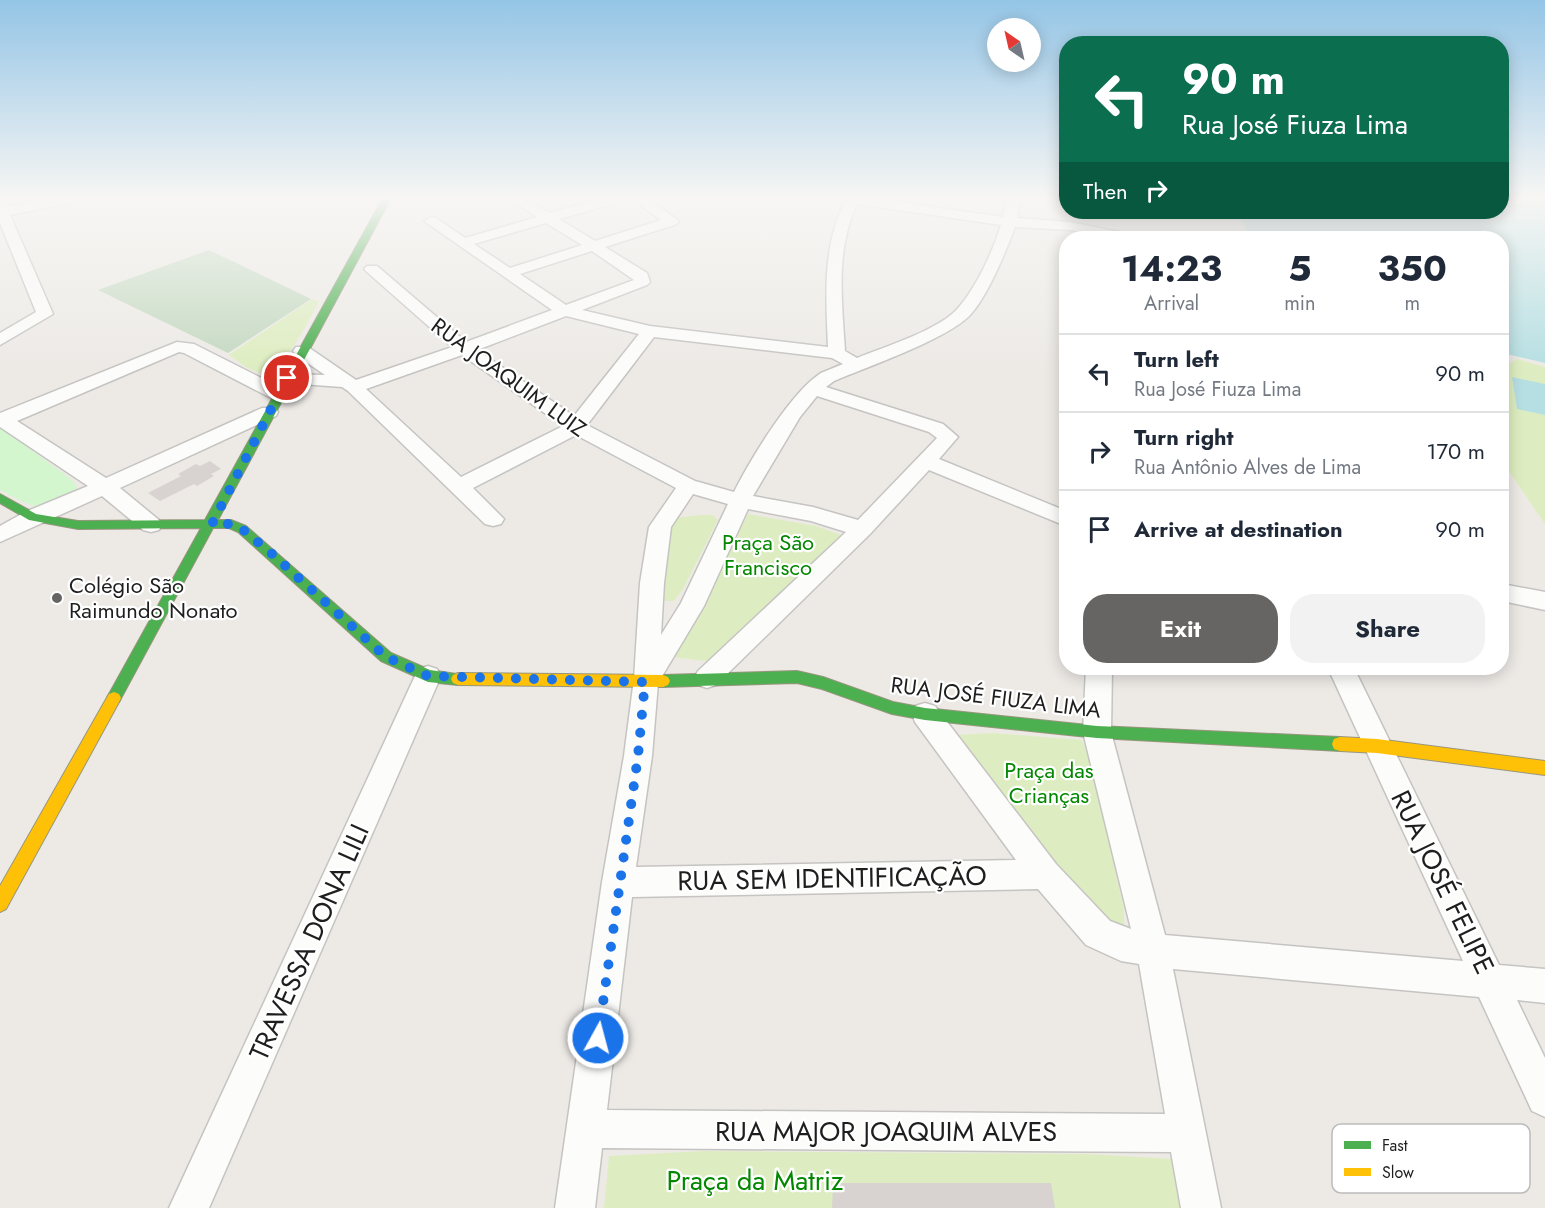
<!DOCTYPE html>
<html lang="en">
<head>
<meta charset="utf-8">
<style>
	:root { --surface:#fff; --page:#f2f2f3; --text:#1f2937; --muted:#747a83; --line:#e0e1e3; --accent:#666564 }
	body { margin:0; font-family:Jost,sans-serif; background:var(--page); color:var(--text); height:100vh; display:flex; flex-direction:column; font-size:22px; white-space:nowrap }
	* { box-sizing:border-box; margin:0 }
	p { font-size:20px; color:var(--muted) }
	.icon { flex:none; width:33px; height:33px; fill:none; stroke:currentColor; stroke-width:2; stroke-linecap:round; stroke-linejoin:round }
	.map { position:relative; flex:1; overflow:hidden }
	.drawer { position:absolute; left:1059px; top:231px; width:450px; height:444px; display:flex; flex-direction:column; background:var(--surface); border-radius:24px; box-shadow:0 3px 15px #0003 }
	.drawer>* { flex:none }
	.banner { position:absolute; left:1059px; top:36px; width:450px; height:183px; border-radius:24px; box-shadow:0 3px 15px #0003; background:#0b6e4f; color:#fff; overflow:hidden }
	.needle { width:39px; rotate:326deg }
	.fabs { position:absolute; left:987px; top:18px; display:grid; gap:12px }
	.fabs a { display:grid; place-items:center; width:54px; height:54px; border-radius:50%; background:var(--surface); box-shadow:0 3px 15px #0003; font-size:30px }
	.pin { position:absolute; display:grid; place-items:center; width:51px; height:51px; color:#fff; margin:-26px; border:3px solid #fff; border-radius:50%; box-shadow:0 2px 6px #0007 }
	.me { position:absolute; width:66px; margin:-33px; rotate:7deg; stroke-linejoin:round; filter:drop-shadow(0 0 4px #0008) }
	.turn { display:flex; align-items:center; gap:21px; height:126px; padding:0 24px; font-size:27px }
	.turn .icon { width:78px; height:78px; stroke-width:2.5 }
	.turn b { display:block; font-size:42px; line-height:51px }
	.then { display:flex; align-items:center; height:57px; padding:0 24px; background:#0003; gap:12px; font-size:22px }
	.eta { display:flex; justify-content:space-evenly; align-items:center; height:102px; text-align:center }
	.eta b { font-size:36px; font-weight:700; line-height:42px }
	.action { display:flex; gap:12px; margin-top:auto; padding:12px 24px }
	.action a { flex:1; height:69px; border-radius:24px; background:var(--accent); color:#fff; font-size:24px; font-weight:700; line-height:69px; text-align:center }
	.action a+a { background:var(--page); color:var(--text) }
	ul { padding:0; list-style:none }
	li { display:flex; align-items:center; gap:18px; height:78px; padding:0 24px; border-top:2px solid var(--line) }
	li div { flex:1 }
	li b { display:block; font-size:22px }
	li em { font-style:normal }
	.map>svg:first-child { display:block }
	.grass { fill:#deedc1 }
	.cemetery { fill:#c4d9c1 }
	.park { fill:#d3f6ce }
	.water { fill:#b6dfe3 }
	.building { fill:#d8d3d0 }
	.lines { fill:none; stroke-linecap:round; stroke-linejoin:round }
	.street-casing { stroke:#c5c4c2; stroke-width:3 }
	.fast-casing { stroke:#98967e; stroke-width:2 }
	.slow-casing { stroke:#98967e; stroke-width:2 }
	.street { fill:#fcfcfb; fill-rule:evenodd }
	.fast { fill:#4caf50; fill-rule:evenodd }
	.slow { fill:#ffc107; fill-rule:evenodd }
	.route { stroke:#1a73e8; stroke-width:10; stroke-dasharray:0 18 }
	.poi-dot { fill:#666564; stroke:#fff; stroke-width:2 }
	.labels { text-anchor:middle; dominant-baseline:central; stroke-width:4.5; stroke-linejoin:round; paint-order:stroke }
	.street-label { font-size:22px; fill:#1e1e1e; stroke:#fff }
	.park-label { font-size:22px; fill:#048700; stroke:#fff }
	.poi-label { font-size:22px; fill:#1e1e1e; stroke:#fff; text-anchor:start }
	.near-street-label { font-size:27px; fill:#1e1e1e; stroke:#fff }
	.near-park-label { font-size:27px; fill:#048700; stroke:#fff }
	.key { fill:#fff; stroke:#bcbcbc; stroke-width:1.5 }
	.key-label { font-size:16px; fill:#1e1e1e }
</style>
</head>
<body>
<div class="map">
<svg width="1545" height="1208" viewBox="0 0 1545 1208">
	<rect width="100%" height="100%" fill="#edeae6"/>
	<path class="grass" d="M312,299L319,302C309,319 282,379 257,372C248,370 237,360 229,355Z
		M1517,359L1545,367V524L1502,461V368Z
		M748,514L816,526L841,535L719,658L705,661L672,657Z
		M701,515H713L718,520L683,589L674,601H665L661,593L673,518Z
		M993,733L1081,740L1088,750L1124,909V925L1114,929L1070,886L956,735Z
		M705,1151L1087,1154L1172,1159L1183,1208H604L609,1156Z"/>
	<path class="cemetery" d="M209,250L311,299L228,353L98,290Z"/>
	<path class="park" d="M0,427L72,480L78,489C45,515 35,509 0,490Z"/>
	<path class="water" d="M1502,198H1545V363L1502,353V238H1249L1239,212H1502Z
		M1512,377L1545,384V415L1517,409Z"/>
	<path class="building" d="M210,461L221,469L211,474L214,476L197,486L194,484L160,501L148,493L181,476L178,474L196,464L200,466Z
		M833,1183H1051L1055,1208H832Z"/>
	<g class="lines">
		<g class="street-casing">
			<path id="street" d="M54,198H82L75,202L10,215L53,314L0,345V333L36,312L0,223V202L5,203L7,207Z
				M508,198H524L550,213L603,198H625L623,201L559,219L595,241L661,220L631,198H647L679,221L677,224L605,247L647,273L650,282L647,285L582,310L650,326L828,347C826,297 822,249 844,203L834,201L832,198H868L1003,217L1007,198H1021L1017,218L1070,222L1129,234L1136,238H1111L1070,230L1015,227C1006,251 988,295 971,314C950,338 867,367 834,381L826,387L943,424L958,437L939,459L1066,511V526L929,470L870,534L716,685L707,688L698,685L694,678L698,671L846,532L811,521L748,509L704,606L658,683L652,756L636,867L1016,860L915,722L912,714L915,706L925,703L935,706L1056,864L1110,921L1131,929L1083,732L1086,668H1112L1111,732L1165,935L1463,961L1328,668H1354L1499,965L1545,969V1003L1517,1000L1545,1058V1117L1532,1111L1479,997L1173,969L1221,1208H1181L1171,1152L602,1148L595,1208H555L602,882L624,756L634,679L640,583L649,527L676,488L576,435L473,488L504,519L501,524L493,526L485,524L348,391L342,387L287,383L281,382L278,378L281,374L325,375L296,355L293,351L296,347H308L356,380L452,347L367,272L364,269L367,266H377L466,342L552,310L424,221L431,217L436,218L465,238L537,217ZM857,204L1001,225C993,251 977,286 959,307C942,329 884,347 857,358L845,351C842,301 835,251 857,204ZM546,223L582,245L510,268L474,244ZM592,251L634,280L566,305L520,274ZM566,316L639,334L574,416L477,350ZM654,337L832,358L843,364C836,367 828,370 821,373C791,392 750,460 734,492L695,481L587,425ZM462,355L563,426L461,477L366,389ZM817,396L929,432L937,438L858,520L813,507L753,496L800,417ZM693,494L728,504L681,603L661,635L664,583L671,527ZM1038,889L1086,945L1121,961L1139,964L1165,1114L607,1110L632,897Z
				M177,342L194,344L287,391L289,395L287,399H273L184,353L179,352L17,421L106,478L262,408H276L278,412L276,416L120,488L159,520L162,525L159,530L151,532L143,530L102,496L0,542V526L25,512L88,486L0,427V413Z
				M1502,584L1545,592V610L1502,601Z
				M428,666L437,669L441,676L209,1208H169L415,676L419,669Z"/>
		</g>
		<g class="fast-casing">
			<path id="fast" d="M383,198H391L218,520H231L246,526L391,653L430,670L463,675L465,679L463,683L458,685L428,682L381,661L238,532L229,528H213L119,702L114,704L109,702L107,698L109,694L201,528L78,529L29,520L0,503V494L36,514L78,521L205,520Z
				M797,671L823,677L893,702L925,708L1097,726L1340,737L1346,739L1348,744L1346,749L1340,751L1097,738L925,720L892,714L822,689L797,683L663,687L658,685L656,681L658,677L663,675Z"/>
		</g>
		<g class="slow-casing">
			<path id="slow" d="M458,673L663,675L668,677L670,681L668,685L663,687L458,685L453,683L451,679L453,675Z
				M114,692L119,694L121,698L119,702L6,909L0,912V886L109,694Z
				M1340,737L1377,739L1545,761V775L1377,753L1340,751L1334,749L1332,744L1334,739Z"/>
		</g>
		<use href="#street" class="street"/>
		<use href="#fast" class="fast"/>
		<use href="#slow" class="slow"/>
	</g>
	<linearGradient id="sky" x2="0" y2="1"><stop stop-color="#94c5e6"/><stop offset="0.54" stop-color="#f7f6f4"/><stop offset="1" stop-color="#f7f6f4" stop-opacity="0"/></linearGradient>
	<rect width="1545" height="367" fill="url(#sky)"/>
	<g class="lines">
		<path class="route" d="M287,378L212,524H231L242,529L271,553L386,657L428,676L645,682L638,756L598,1038"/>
	</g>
	<circle class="poi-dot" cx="57" cy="598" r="6"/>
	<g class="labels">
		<g class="street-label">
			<text transform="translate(509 377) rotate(36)">RUA JOAQUIM LUIZ</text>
			<text transform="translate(996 697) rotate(7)">RUA JOSÉ FIUZA LIMA</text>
		</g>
		<g class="park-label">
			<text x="768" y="542">Praça São<tspan x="768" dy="25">Francisco</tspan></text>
			<text x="1049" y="770">Praça das<tspan x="1049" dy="25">Crianças</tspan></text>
		</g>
		<g class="poi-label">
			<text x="69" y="585">Colégio São<tspan x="69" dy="25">Raimundo Nonato</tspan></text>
		</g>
		<g class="near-street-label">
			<text transform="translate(832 878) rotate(-1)">RUA SEM IDENTIFICAÇÃO</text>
			<text transform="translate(1443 882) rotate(64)">RUA JOSÉ FELIPE</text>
			<text transform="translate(309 942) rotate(-66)">TRAVESSA DONA LILI</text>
			<text x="886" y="1131">RUA MAJOR JOAQUIM ALVES</text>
		</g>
		<g class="near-park-label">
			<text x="755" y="1180">Praça da Matriz</text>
		</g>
	</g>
	<rect x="1332" y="1124" width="198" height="69" rx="9" class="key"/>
	<rect x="1344" y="1141" width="27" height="8" fill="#4caf50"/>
	<rect x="1344" y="1168" width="27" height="8" fill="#ffc107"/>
	<g class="key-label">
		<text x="1382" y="1151">Fast</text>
		<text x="1382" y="1178">Slow</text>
	</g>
</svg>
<div class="fabs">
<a><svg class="needle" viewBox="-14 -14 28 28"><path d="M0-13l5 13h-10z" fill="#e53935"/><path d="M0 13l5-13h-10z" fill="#747a83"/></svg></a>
</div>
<div class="pin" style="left:287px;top:378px;background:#d93025"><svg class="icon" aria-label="arrive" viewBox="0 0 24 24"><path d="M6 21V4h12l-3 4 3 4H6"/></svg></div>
<svg class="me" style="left:598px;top:1038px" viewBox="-20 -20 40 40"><circle r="17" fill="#1a73e8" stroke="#fff" stroke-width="3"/><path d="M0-11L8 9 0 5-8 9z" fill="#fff"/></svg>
<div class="banner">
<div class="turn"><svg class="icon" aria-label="left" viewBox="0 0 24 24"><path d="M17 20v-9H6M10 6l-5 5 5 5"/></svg><div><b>90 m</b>Rua José Fiuza Lima</div></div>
<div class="then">Then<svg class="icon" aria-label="right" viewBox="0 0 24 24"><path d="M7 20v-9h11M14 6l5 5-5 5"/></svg></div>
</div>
<section class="drawer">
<div class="eta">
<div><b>14:23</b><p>Arrival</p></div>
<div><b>5</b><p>min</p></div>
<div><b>350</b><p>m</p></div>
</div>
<ul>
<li><svg class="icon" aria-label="left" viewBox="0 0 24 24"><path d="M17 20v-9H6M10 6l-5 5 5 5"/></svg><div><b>Turn left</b><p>Rua José Fiuza Lima</p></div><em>90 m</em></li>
<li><svg class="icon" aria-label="right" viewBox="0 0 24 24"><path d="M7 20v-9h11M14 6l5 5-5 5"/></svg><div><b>Turn right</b><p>Rua Antônio Alves de Lima</p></div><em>170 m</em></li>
<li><svg class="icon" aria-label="arrive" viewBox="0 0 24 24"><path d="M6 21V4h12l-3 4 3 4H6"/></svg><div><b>Arrive at destination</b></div><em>90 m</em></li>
</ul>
<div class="action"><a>Exit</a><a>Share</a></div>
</section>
</div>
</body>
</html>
